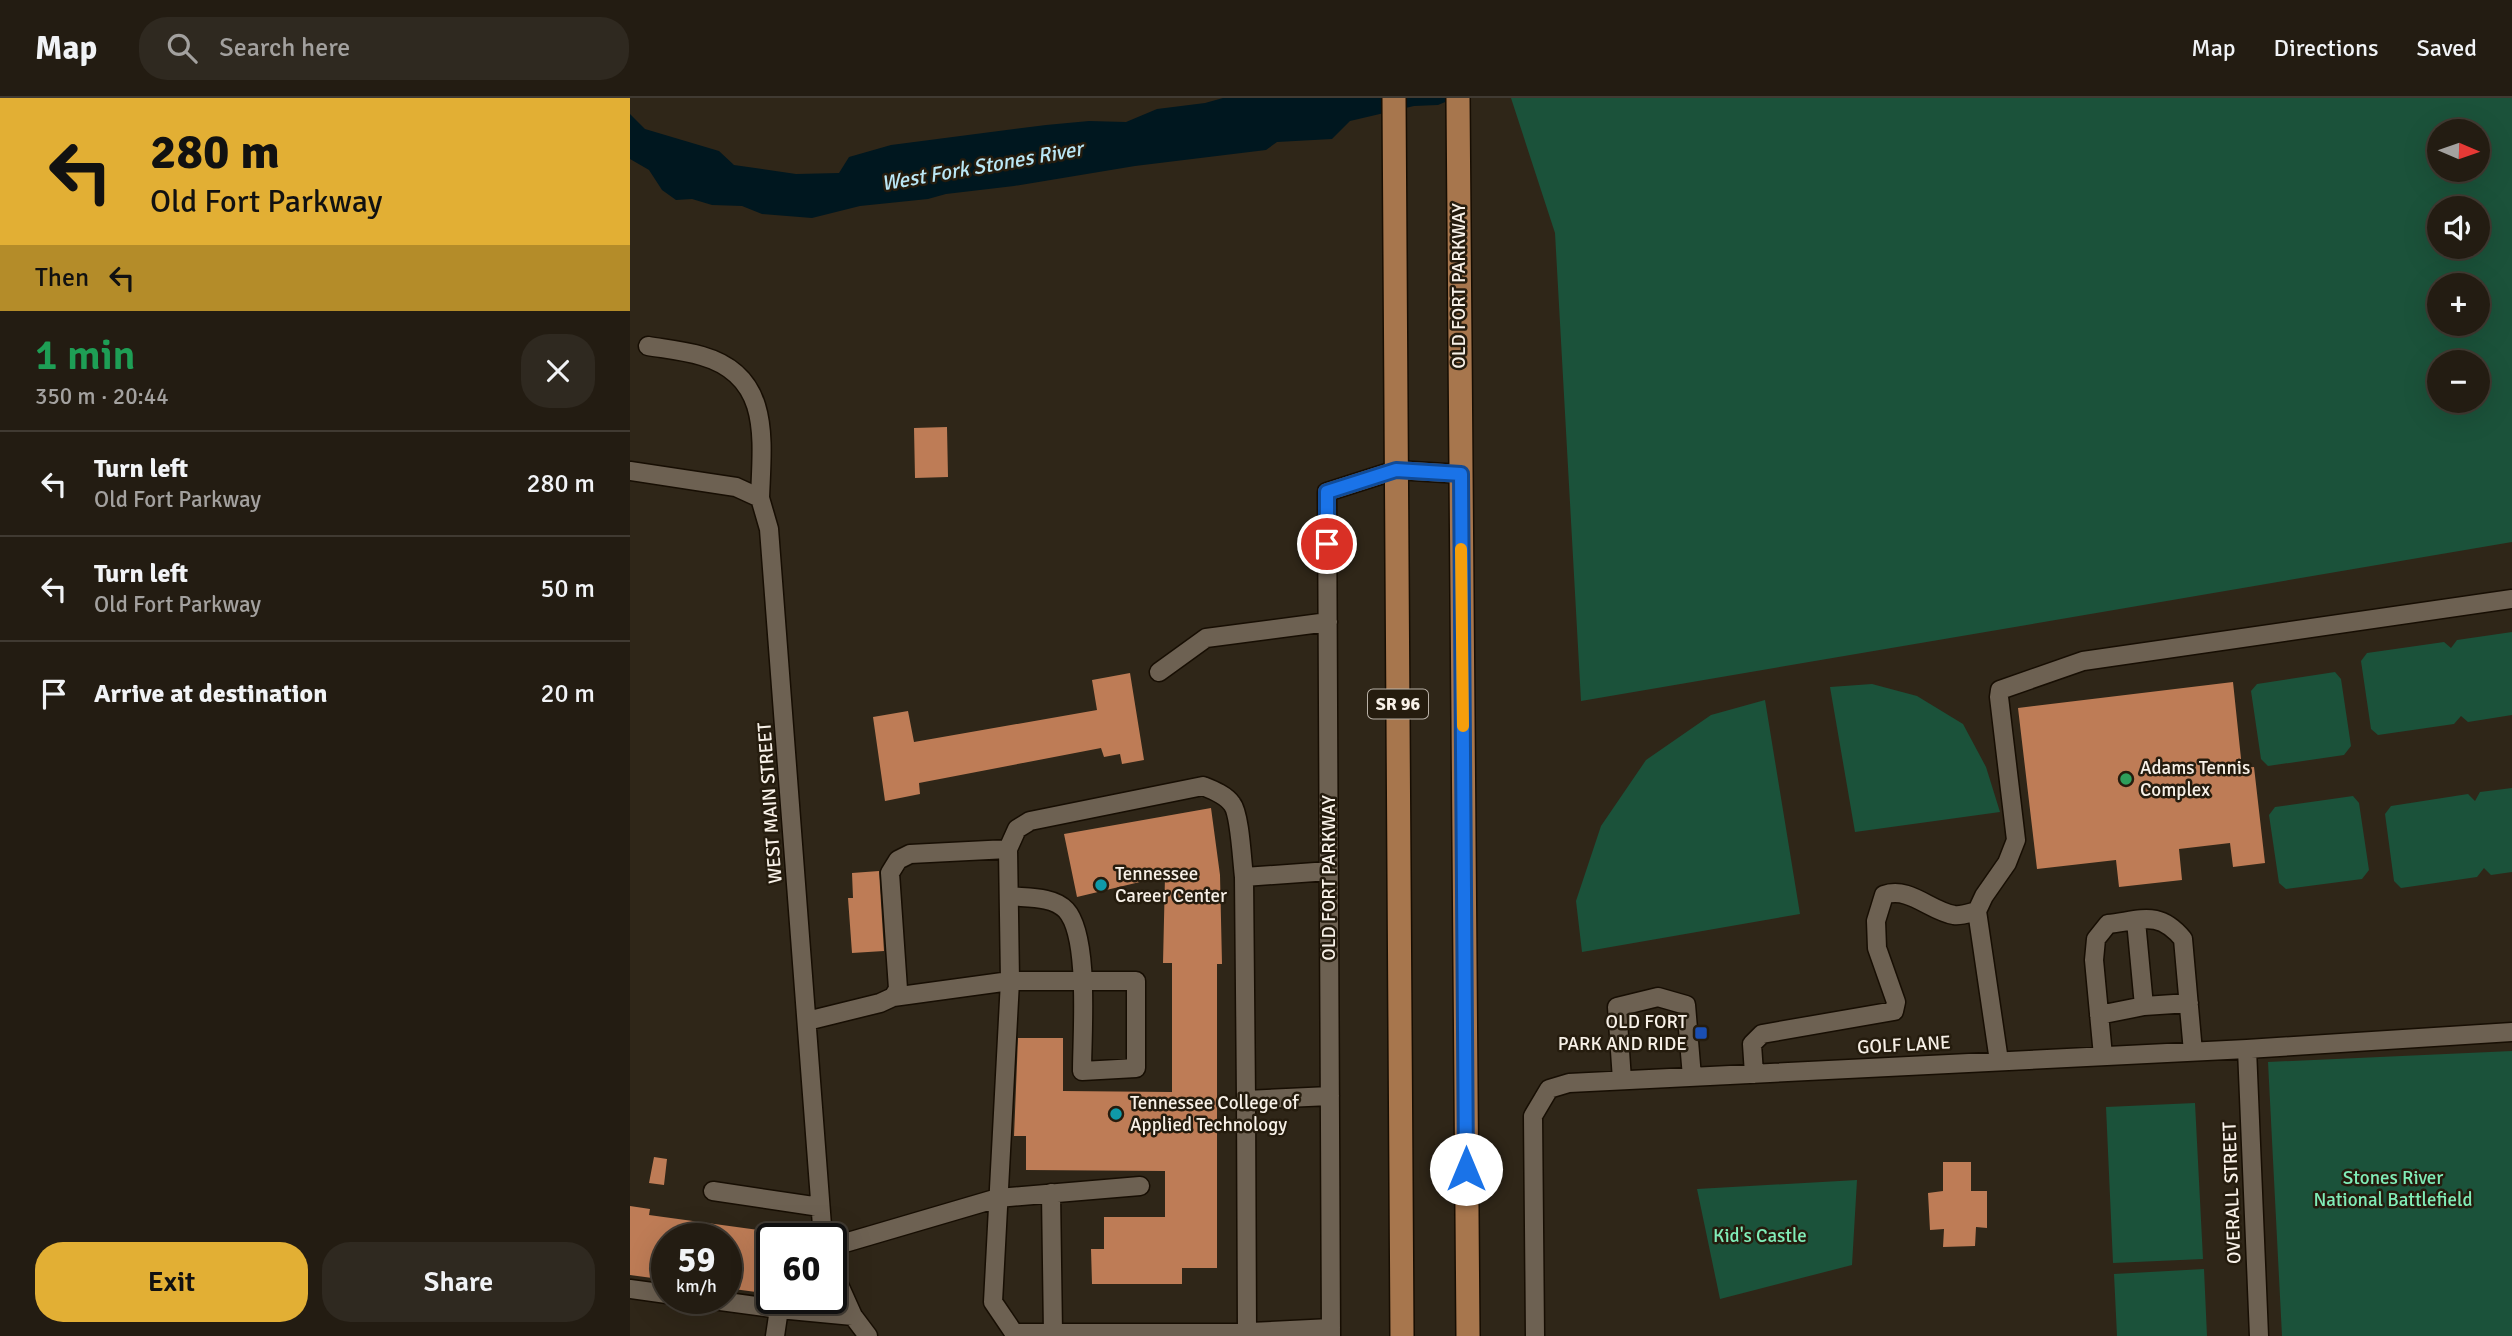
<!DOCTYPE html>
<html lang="en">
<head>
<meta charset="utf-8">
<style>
	:root { --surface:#231c12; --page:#2f2920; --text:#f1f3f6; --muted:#a3a19f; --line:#403a32; --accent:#e2af34 }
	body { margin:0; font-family:Signika,sans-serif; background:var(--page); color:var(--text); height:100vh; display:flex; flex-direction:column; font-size:26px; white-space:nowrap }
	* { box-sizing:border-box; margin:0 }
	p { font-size:23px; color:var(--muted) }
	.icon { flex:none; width:38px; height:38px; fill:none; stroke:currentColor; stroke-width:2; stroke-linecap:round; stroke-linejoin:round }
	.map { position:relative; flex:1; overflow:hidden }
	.details { display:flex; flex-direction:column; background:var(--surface); width:630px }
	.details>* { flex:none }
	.hud { background:#e2af34; color:#111; overflow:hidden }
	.needle { width:46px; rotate:92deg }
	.buttons { position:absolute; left:1797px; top:21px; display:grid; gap:14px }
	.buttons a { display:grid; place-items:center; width:63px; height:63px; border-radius:50%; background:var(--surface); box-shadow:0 7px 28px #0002,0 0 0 2px var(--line); font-size:35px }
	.speed { position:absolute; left:21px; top:1125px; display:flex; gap:14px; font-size:35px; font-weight:700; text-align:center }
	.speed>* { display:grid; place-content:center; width:91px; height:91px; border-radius:50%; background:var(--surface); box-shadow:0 7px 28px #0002,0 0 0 2px var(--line); line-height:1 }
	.speed small { font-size:18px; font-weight:400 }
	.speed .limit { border:4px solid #111; border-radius:10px; background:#fff; color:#111 }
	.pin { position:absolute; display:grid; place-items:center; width:60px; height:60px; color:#fff; margin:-30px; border:4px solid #fff; border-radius:50%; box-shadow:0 2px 7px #0007 }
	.me { position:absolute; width:77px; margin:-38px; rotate:0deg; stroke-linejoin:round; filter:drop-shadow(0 0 5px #0008) }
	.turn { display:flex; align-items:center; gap:24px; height:147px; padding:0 35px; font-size:32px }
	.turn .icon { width:91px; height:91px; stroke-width:2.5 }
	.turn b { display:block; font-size:49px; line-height:60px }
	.then { display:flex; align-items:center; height:66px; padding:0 35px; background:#0003; gap:14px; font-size:26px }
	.round { display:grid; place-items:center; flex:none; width:74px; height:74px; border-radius:28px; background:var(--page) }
	.overview { display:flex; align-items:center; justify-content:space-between; height:119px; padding:0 35px }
	h1 { font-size:42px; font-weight:600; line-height:52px; color:#1e9e55 }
	.cta { display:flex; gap:14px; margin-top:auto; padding:14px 35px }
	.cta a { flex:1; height:80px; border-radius:28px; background:var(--accent); color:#111; font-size:28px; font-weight:600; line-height:80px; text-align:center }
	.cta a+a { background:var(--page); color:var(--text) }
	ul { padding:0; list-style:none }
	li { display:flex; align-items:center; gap:21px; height:105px; padding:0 35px; border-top:2px solid var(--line) }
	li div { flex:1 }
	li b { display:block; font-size:26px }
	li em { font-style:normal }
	header { display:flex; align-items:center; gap:42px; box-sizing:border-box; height:98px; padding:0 35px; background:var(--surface); border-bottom:2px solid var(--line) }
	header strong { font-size:33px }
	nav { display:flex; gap:38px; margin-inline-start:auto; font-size:24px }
	.search { width:490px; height:63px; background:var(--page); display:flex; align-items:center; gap:18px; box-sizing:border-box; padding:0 24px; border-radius:28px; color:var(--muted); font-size:26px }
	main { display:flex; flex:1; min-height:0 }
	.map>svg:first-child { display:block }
	.green { fill:#1b523a; fill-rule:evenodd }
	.water { fill:#00171f }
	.building { fill:#be7c56 }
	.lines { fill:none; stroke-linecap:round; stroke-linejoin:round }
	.minor-casing { stroke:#170e03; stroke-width:21 }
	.major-casing { stroke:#170e03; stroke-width:26 }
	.minor { stroke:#6d6152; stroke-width:18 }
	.major { stroke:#a7764d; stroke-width:23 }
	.route-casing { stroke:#114b97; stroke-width:18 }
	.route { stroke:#1a73e8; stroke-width:12 }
	.slow { stroke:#f59e0b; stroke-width:12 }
	.leisure-dot { fill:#2e9e5b; stroke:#251c0e; stroke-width:2.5 }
	.culture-dot { fill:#0f9aa8; stroke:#251c0e; stroke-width:2.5 }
	.transit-dot { fill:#1a4fb4; stroke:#251c0e; stroke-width:2.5 }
	.labels { text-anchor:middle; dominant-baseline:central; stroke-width:5; stroke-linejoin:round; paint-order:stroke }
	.shield { fill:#251c0e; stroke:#b9b1a7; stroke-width:2 }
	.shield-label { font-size:18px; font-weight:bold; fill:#f8f1e8 }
	.street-label { font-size:19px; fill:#f8f1e8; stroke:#251c0e }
	.poi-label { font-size:19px; fill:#f8f1e8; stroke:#251c0e; text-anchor:start }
	.park-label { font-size:19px; fill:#80edb8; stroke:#251c0e }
	.water-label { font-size:21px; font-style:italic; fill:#bae7f6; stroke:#251c0e }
</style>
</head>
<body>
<header>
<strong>Map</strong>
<div class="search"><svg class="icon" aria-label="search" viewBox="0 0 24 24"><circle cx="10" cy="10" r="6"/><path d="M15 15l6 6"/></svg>Search here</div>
<nav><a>Map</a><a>Directions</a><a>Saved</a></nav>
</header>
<main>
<section class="details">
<div class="hud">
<div class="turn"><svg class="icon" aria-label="left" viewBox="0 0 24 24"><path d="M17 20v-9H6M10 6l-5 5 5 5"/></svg><div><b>280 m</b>Old Fort Parkway</div></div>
<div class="then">Then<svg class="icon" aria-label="left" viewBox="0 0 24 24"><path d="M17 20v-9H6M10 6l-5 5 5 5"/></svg></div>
</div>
<div class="overview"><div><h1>1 min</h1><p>350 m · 20:44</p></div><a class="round"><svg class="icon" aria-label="close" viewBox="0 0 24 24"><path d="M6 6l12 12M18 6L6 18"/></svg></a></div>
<ul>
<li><svg class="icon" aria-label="left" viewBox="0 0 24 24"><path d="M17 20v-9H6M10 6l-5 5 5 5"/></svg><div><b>Turn left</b><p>Old Fort Parkway</p></div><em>280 m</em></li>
<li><svg class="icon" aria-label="left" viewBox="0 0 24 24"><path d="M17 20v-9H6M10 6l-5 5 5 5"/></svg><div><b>Turn left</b><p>Old Fort Parkway</p></div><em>50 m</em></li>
<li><svg class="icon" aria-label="arrive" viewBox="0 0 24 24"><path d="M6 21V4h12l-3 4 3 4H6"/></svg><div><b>Arrive at destination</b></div><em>20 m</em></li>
</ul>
<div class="cta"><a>Exit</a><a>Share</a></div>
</section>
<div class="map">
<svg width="1882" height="1238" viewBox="0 0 1882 1238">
	<rect width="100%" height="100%" fill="#2f2618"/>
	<path class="green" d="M881,0H1882V444L951,603L925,135ZM1810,33H1848V72H1810ZM1810,110H1848V149H1810ZM1810,187H1848V226H1810ZM1810,264H1848V303H1810Z
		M1882,534V617L1838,624L1831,618L1824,626L1748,637L1741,631L1731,563L1737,555L1814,544L1821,550L1827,542Z
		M1705,574L1711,581L1721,648L1714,657L1638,668L1631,661L1621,593L1627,586Z
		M1242,586L1287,598L1333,626L1356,669L1370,714L1225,734L1200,589Z
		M1135,602L1170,816L952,854L946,803L971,728L1016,662L1081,617Z
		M1882,690V774L1861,777L1854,770L1847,779L1771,790L1764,783L1755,716L1761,708L1838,696L1845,703L1850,694Z
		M1723,698L1729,705L1739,772L1732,781L1656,791L1649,785L1639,717L1645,709Z
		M1882,953V1238H1652L1638,964Z
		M1565,1005L1573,1161L1483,1165L1476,1009Z
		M1227,1082L1222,1167L1090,1201L1067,1091Z
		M1574,1171L1577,1238H1487L1484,1176Z"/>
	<path class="water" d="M593,0H825L808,7L784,8L720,23L702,41L647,44L636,52L505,68L384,88L316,96L298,101L230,108L182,120L132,116L112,108L82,107L62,101L46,102L32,92L19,72L0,61V16L15,31L89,53L104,67L166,76L209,75L219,59L261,47L416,27L459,23L496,24L527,11L575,5Z"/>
	<path class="building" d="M317,329L318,379L285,380L284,330Z
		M500,575L514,662L492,666L490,656L474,659L471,650L289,685L290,696L255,703L243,619L278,613L284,644L467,612L462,582Z
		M1603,584L1612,670L1624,669L1635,765L1603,769L1600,745L1549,751L1552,782L1489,789L1486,762L1407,771L1388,610Z
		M581,710L590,777L592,866H587V1170H552V1186H462L461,1151H474V1119H535V1073L396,1072V1038H384L388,940H433V993L542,994V865H533L535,778L447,799L434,736Z
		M249,773L254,853L222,855L218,800H223L222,775Z
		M24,1059L37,1061L34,1087L19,1085Z
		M1313,1064H1341V1093H1357V1130L1346,1129L1345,1148L1313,1149L1314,1131L1300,1132L1298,1095L1313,1093Z
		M0,1108L20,1111L19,1117L135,1133L126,1194L96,1190V1141H37V1182L0,1177Z"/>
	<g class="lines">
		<g class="minor-casing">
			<path id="minor" d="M18,248C36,251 55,253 72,258C142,278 132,342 130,400
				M0,373L106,389L130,400L139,431L193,1141
				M529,574L576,540L698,524
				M378,751L380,883H506V970L452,973C452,936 460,838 436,812C423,798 397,800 379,798
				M614,779L616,1002
				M1506,823L1514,908
				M263,899L380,883L363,1204L384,1235H599L701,1230
				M1469,917L1514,908L1559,905
				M177,923L250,905L263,899L268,891L260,775L268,762L280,756L378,751L387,731L400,723L573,688C583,692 596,697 602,706C610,716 612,764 614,779L699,773
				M1617,951L1629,1238
				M1473,958L1464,862L1466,841L1478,826C1512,822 1529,812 1553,841L1563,954
				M1369,963L1347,813L1354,798L1377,765L1386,742L1369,599L1370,592L1453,563L1882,501
				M1124,976L1122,946L1132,936L1264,913L1266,904L1247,850L1246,823L1254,797C1279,788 1300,813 1324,817C1332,818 1339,815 1347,813
				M992,982L987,909L1028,899L1056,907L1062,979
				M83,1093L190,1109
				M421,1095L423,1235
				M201,1149L368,1100L510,1088
				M201,1169L223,1218L238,1238
				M0,1191L37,1196
				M68,1200L149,1211L223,1218
				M617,1234L616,1002L700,998
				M145,1238L149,1211
				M701,1238L697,394L766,372L831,376
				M905,1238L903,1018L919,991L939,985L1617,951L1882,934"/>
		</g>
		<g class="major-casing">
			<path id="major" d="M764,0L772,1238
				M828,0L838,1238"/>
		</g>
		<use href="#minor" class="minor"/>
		<use href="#major" class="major"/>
	</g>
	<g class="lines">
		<g class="route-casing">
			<path id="route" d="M697,446V394L766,372L831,376L836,1071"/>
		</g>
		<use href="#route" class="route"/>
		<path class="slow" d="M831,451L833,628"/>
	</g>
	<circle class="leisure-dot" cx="1496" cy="681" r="7"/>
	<g class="culture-dot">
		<circle cx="471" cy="787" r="7"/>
		<circle cx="486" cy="1016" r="7"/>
	</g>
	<rect class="transit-dot" x="1064" y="928" width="14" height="14" rx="3.5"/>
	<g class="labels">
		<rect class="shield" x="738" y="591.5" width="60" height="29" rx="5"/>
		<g class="shield-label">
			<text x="768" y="606">SR 96</text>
		</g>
		<g class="street-label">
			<text transform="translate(829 188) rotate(-90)">OLD FORT PARKWAY</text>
			<text transform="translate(140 705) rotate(-94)">WEST MAIN STREET</text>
			<text transform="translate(699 780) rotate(-90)">OLD FORT PARKWAY</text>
			<text transform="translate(1274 947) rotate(-3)">GOLF LANE</text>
			<text transform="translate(1602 1095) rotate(-92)">OVERALL STREET</text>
		</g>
		<g class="poi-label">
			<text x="1510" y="670">Adams Tennis<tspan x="1510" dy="22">Complex</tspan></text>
			<text x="485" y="776">Tennessee<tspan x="485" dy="22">Career Center</tspan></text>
			<text x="1057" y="924" text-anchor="end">OLD FORT<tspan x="1057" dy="22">PARK AND RIDE</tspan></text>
			<text x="500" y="1005">Tennessee College of<tspan x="500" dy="22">Applied Technology</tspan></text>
		</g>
		<g class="park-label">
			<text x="1763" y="1080">Stones River<tspan x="1763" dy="22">National Battlefield</tspan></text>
			<text x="1130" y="1138">Kid's Castle</text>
		</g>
		<g class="water-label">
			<text transform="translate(352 68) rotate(-10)">West Fork Stones River</text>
		</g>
	</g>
</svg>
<div class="buttons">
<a><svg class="needle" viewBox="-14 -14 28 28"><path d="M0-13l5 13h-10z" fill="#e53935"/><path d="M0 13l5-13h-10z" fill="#a3a19f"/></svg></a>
<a><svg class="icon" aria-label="sound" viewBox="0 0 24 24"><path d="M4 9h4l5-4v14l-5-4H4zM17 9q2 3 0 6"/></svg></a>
<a>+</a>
<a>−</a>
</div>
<div class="speed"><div>59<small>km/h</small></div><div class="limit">60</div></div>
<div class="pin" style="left:697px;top:446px;background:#d93025"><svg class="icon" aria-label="arrive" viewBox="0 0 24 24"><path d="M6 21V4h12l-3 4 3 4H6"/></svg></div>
<svg class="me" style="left:836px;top:1071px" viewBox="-20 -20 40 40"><circle r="19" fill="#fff"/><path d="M0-13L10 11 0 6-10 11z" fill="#1a73e8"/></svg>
</div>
</main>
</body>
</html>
